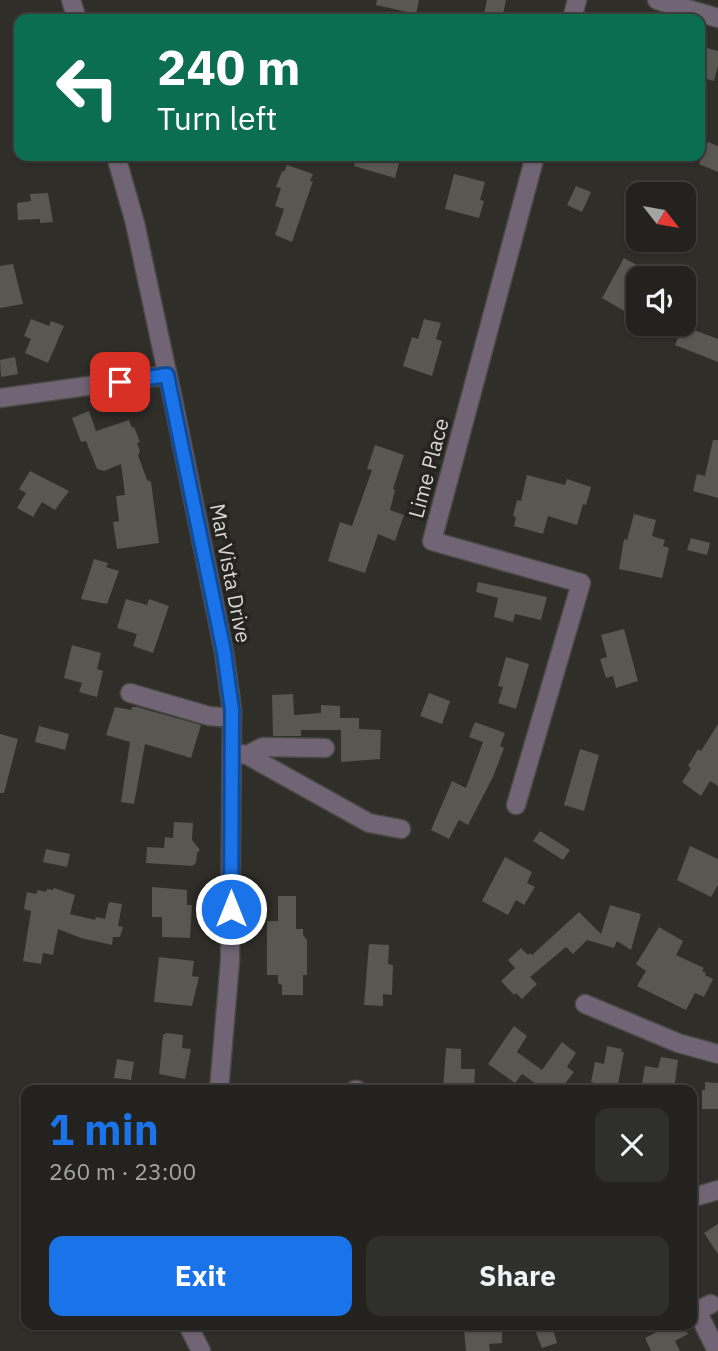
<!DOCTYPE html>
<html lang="en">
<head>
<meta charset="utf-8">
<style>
	:root { --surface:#23221f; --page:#2f2f2c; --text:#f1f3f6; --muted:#a3a4a4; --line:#403f3d; --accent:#1a73e8 }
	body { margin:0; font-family:"IBM Plex Sans",sans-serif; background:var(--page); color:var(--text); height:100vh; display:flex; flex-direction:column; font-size:26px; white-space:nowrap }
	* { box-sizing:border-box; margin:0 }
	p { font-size:23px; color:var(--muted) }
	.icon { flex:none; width:38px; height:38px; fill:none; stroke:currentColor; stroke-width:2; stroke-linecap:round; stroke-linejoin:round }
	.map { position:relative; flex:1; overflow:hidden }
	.drawer { position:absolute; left:21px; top:1085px; width:676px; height:245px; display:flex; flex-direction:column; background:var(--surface); border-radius:14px; box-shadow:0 2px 5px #0004,0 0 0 2px var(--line) }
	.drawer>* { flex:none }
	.banner { position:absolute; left:14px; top:14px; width:691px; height:147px; border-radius:14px; box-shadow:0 2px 5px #0004,0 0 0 2px var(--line); background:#0b6e4f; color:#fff; overflow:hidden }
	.needle { width:46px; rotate:121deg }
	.controls { position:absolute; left:626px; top:182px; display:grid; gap:14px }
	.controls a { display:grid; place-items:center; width:70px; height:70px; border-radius:14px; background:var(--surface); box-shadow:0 2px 5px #0004,0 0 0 2px var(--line); font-size:35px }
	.pin { position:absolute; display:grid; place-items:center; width:60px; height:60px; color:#fff; margin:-30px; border-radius:14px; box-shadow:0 4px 10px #0006 }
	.me { position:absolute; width:77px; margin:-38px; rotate:0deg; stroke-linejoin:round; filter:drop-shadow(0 0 5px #0008) }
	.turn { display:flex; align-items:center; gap:24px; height:147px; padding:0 28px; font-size:32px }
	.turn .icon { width:91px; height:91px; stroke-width:2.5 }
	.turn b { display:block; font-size:49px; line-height:60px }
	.round { display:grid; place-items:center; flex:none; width:74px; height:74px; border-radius:14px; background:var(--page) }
	.headline { display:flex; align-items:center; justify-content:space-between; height:119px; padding:0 28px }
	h1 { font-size:42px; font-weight:700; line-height:52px; color:var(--accent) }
	.primary-button { display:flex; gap:14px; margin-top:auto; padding:14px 28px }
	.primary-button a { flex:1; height:80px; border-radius:14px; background:var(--accent); color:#fff; font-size:28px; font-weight:700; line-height:80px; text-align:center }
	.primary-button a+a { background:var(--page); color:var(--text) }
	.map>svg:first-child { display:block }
	.building { fill:#585752 }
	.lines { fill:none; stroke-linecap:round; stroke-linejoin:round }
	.minor-casing { stroke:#4a4945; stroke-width:21 }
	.minor { stroke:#716474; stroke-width:18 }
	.route-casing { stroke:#114b97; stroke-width:18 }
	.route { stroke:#1a73e8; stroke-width:12 }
	.labels { text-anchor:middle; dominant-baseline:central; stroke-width:7; stroke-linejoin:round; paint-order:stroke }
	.street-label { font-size:21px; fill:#d9d8d5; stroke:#252420 }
</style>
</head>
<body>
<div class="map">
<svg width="718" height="1351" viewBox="0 0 718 1351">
	<rect width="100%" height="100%" fill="#2f2e29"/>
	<path class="building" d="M377,0H419L416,14L376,5Z
		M487,0H506L502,19H483Z
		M700,46L718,51V66L714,81L700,77Z
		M708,142L718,146V172L699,164Z
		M357,156H401L395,178L354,166Z
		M287,165L313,174L310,181H313L292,242L275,235L284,209L275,206L281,188L276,187L282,171L284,172Z
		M454,174L485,182L480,200L484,201L479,218L445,209Z
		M576,186L591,192L582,212L567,205Z
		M48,193L53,222L40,223V219L18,220L17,203L31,201L30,194Z
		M624,258L660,278H639V294L626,312L602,298Z
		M13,264L23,304L0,308V266Z
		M31,319L49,326L51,321L64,326L48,363L25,353L31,339L24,336Z
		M424,319L441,323L436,339L442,341L432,376L403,366L412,337L418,339Z
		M683,326L718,339V362L675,345Z
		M15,357L18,374L1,377L0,360Z
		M89,411L96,431L129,420L132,428L134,427L140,442L137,443L140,451L138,455L147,480L151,482L159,543L117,549L113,522L119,521L116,496L125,495L121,464L104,471L97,469L86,441L81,442L72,418Z
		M713,440H718V498L693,491L697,474L705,476Z
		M375,445L404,455L393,489L395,490L390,510L404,515L395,541L378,534L365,573L328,561L340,522L352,526L372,470L367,469Z
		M30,471L69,491L55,510L42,502L33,517L17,508L26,493L19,489Z
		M527,475L565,485L567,479L591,487L586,505L583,504L577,525L548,516L543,534L514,526L516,517L513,516L517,500L521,501Z
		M634,514L656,520L652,536L665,540L663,546L669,548L662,578L619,569L624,539L627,540Z
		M691,538L710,543L707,555L687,550Z
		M94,559L108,563L106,567L119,571L107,604L81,599Z
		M478,582L547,597L541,620L515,614L513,622L494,617L498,598L476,592Z
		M126,599L147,605L149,599L169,606L153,653L133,646L137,634L117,628Z
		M624,629L638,681L616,688L613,676L606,678L600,659L607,657L601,635Z
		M72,645L101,653L97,669L103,671L97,697L79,692L82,683L64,678Z
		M506,657L529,664L516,709L498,703L503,687L498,686Z
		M429,693L450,701L442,724L420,716Z
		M293,694L294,715L321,713V705L340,706V718H359V729L381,730L380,759L341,762V730H301V736H273L272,695Z
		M115,707L131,710L132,707H137L201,725L191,758L145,744L134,804L121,802L130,742L106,735Z
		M475,722L505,733L500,746L504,748L493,777L468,825L459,820L449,839L431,830L452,781L466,788L483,742L469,737Z
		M718,724V786L710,781L701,796L682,782L691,768L688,766L698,749L701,751Z
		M39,726L69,734L65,750L35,742Z
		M0,734L18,739L4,793H0Z
		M580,749L599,755L584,811L564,805Z
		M174,822L193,823L192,840L200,850L197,853L196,863L192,866L146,863L147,847L164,848L165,837L173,838Z
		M540,831L570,850L563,860L533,841Z
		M690,846L718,859V885L711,897L677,880Z
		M46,849L70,854L67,867L43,862Z
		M505,857L532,872L527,883L535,887L524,905L516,900L508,915L482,901Z
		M152,887L187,890V905H192L190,938L162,937V917H152Z
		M54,888L75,895L70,914L95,920L96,917L105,919L109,902L122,904L118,926L123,927L120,937H113L112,945L81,938L58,929L53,955L43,953L41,964L23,961L31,911L24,909L27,892L36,894L38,890L46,892L47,889L53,890Z
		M278,896H296V929H303V935L307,940V975H303V995H282V985L278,983V975H267V921H278Z
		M610,905L641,914L631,950L617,941L614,948L587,940L573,954L566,947L530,977L537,984L522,999L516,993L514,995L501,981L515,968L508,960L521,948L528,955L530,953L532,955L579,912L601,934Z
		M659,927L683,941L676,955L704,968L702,971L706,973L705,975L713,979L704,997L695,993L686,1010L637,986L646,971L636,964Z
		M369,944L389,945L388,964L393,965L392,995L383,994V1006L364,1005Z
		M159,957L194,961L192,976L199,977L192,1006L154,1002Z
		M514,1026L527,1036L517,1052L542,1070L562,1042L576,1053L567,1067L574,1072L561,1089L555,1085L549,1090H545L522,1074L515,1083L488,1064Z
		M167,1033L183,1035L182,1048L191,1049L185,1079L159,1074L163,1035Z
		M607,1046L622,1049L621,1052H624L617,1089L591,1082L595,1062L604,1064Z
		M446,1048L461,1049V1069H475L474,1090H443Z
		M661,1057L678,1060L674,1090H641L645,1066L658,1068Z
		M117,1059L134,1062L131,1080L114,1078Z
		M705,1082L718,1083V1109H702V1090H705Z
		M718,1224V1254L704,1233Z
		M472,1325H502V1343L489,1344L490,1351H466L464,1329L472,1328Z
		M533,1325H552L557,1343L542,1348Z
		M670,1325H683L688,1334L675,1341L680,1351H651L645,1338Z"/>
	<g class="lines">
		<g class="minor-casing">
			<path id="minor" d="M71,0L77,19
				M657,0L718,18
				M572,19L577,0
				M116,156L135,223L174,405L224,652L232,710L230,961L219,1090
				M0,398L167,375
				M130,693L209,716L232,718
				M232,753L247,755L369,823L401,829
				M247,755L263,747L325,748
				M516,805L581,583L432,541L535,156
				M585,1004L678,1043L718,1054
				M355,1090H357
				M691,1198L718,1190
				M711,1304L697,1311L717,1351
				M188,1325L201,1351"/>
		</g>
		<use href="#minor" class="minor"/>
	</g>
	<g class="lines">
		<g class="route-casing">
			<path id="route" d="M120,382L167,375L224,652L232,710L231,909"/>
		</g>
		<use href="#route" class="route"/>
	</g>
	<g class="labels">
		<g class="street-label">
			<text transform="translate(428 468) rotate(-75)">Lime Place</text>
			<text transform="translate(231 573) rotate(79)">Mar Vista Drive</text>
		</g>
	</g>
</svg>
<div class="controls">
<a><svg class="needle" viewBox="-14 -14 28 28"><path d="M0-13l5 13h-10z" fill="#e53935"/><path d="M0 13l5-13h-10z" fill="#a3a4a4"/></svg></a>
<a><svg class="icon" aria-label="sound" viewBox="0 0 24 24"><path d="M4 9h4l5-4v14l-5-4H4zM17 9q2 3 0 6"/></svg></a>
</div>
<div class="pin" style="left:120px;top:382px;background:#d93025"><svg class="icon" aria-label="arrive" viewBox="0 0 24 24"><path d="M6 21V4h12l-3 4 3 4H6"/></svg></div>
<svg class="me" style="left:231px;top:909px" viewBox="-20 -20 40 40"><circle r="17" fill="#1a73e8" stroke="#fff" stroke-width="3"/><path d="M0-11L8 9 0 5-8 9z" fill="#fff"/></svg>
<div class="banner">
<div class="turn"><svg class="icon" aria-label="left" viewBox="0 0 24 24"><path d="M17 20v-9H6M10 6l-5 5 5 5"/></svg><div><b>240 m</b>Turn left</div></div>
</div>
<section class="drawer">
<div class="headline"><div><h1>1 min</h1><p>260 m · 23:00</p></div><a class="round"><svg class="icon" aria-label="close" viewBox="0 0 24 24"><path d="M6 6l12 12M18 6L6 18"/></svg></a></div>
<div class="primary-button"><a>Exit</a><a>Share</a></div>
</section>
</div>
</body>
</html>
